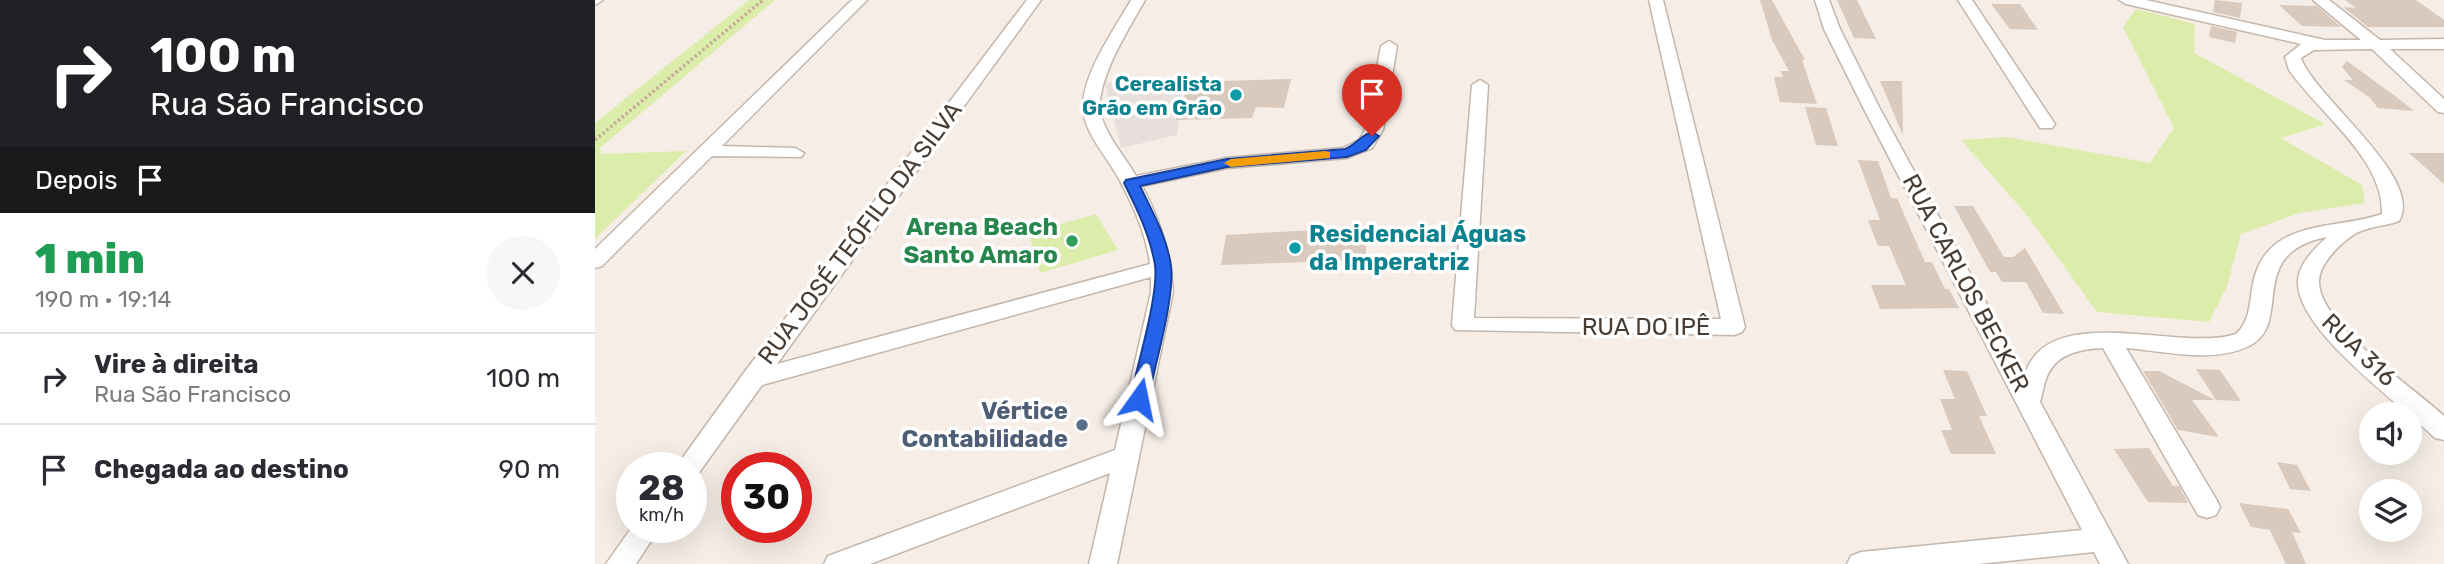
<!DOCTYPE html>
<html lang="pt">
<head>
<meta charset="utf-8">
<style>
	:root { --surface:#fff; --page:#f7f7f7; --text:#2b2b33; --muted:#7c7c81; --line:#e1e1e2 }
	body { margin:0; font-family:Rubik,sans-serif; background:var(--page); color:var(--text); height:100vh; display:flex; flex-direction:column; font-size:26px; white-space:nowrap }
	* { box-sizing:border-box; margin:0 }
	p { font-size:23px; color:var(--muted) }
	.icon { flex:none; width:38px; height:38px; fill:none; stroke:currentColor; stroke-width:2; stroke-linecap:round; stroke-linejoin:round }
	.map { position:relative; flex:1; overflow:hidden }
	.sheet { display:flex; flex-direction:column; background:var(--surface); width:595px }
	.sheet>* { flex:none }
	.banner { background:#202124; color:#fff; overflow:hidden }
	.tools { position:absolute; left:1764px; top:402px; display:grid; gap:14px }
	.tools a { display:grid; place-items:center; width:63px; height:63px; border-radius:50%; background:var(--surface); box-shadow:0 7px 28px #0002; font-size:35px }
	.speed { position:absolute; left:21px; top:452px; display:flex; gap:14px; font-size:35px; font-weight:700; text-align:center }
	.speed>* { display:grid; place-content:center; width:91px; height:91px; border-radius:50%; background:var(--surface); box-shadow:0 7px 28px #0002; line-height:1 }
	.speed small { font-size:18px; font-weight:400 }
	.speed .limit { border:10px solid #d22; background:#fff; color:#111 }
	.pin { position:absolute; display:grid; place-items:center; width:60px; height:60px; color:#fff; margin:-72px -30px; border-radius:50% 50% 50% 0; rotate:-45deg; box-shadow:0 0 7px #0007 }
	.pin .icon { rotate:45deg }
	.me { position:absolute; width:77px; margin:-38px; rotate:12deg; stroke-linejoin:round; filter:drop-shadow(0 0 5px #0008) }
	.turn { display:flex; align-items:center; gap:24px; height:147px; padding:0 35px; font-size:32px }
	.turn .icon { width:91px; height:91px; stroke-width:2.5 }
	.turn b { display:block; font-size:49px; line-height:60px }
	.then { display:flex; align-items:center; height:66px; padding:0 35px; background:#0003; gap:14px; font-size:26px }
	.round { display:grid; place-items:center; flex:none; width:74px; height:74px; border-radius:37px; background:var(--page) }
	.summary { display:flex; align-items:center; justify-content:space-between; height:119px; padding:0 35px }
	h1 { font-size:42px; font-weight:800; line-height:52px; color:#1e9e55 }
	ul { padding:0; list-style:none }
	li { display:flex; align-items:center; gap:21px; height:91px; padding:0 35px; border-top:2px solid var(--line) }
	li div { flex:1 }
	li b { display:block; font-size:26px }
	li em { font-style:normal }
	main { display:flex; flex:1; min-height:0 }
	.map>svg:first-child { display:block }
	.industrial { fill:#e7dfdb }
	.green { fill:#dcedab }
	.building { fill:#dac9bd }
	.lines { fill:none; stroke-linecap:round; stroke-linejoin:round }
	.minor-casing { stroke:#c4b6ab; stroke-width:3 }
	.path { stroke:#c4ac97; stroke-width:3.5; stroke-dasharray:2.5 2.5; stroke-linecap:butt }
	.minor { fill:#fff; fill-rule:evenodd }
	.route { fill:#2563eb; stroke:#184099; stroke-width:2 }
	.slow { fill:#f59e0b }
	.culture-dot { fill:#0f9aa8; stroke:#fff; stroke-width:2.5 }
	.leisure-dot { fill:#2e9e5b; stroke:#fff; stroke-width:2.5 }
	.service-dot { fill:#5c6f8a; stroke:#fff; stroke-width:2.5 }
	.labels { text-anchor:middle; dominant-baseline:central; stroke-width:7; stroke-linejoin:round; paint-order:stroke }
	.far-culture-label { font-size:21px; font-weight:bold; fill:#0d838f; stroke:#fff; text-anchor:end }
	.leisure-label { font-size:24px; font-weight:bold; fill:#27864d; stroke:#fff; text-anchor:end }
	.street-label { font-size:24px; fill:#483d34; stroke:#fff }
	.culture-label { font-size:24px; font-weight:bold; fill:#0d838f; stroke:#fff; text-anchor:start }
	.service-label { font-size:24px; font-weight:bold; fill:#4e5e75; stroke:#fff; text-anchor:end }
</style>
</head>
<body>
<main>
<section class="sheet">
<div class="banner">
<div class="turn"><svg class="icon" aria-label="right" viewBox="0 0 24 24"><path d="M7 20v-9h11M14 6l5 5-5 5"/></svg><div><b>100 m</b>Rua São Francisco</div></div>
<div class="then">Depois<svg class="icon" aria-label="arrive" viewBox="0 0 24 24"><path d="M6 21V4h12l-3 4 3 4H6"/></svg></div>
</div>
<div class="summary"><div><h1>1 min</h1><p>190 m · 19:14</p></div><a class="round"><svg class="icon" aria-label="close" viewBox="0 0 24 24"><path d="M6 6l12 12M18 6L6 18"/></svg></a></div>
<ul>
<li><svg class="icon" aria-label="right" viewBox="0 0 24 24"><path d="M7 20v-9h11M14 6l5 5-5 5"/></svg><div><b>Vire à direita</b><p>Rua São Francisco</p></div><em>100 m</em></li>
<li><svg class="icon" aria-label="arrive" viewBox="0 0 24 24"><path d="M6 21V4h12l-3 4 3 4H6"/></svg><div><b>Chegada ao destino</b></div><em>90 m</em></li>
</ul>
</section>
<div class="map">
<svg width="1849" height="564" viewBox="0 0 1849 564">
	<rect width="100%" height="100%" fill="#f5ede6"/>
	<path class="industrial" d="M589,82L582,135L526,148L510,83Z"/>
	<path class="green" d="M154,0H180L5,148L6,154L91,151L0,239V123Z
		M1541,9L1600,24L1599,53L1730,124L1686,138L1767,185L1770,203L1704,213L1646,234L1632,286L1614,322L1502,312L1432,215L1366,140L1412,137L1555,163L1579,128L1528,27Z
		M501,214L523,250L445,273L434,233Z"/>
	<path class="building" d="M1165,0H1177L1210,60H1207L1222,104L1185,102L1179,77H1188L1186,71H1194L1177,40Z
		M1242,0H1262L1281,39L1259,38Z
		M1620,0L1647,3L1645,18L1618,12Z
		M1750,0H1821L1849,20V27H1773L1748,7L1761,8Z
		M1396,4H1425L1443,30L1415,29Z
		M1684,5L1722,6L1746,27L1707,26Z
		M1616,26L1642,32L1640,43L1614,37Z
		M1752,61L1800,96L1819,111L1783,108L1774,97L1749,80H1758L1747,67Z
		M696,79L689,108L661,107L657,118L581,120L594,82Z
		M1285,81H1307L1308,133H1307Z
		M1210,107L1231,108L1243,146L1221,145Z
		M1814,153H1849V184Z
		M1263,160L1283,161L1296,198H1302L1330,262H1337L1350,289H1354L1364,308L1285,309L1276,285H1311L1294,246H1283L1273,220H1285Z
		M1359,206H1378L1409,257H1418L1430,248L1469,314L1448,313L1431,282H1407L1401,272H1395Z
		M771,227V260L626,265L631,235Z
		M1601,369L1625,370L1646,401L1621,400Z
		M1348,370L1372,371L1392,416H1384L1401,454H1356L1346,430H1357L1345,399H1360Z
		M1548,371H1564L1620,400H1597L1624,437L1583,430Z
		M1554,448L1578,486H1584L1593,503L1553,502L1519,449Z
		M1682,462L1702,465L1716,491L1695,489Z
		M1644,503L1693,509L1706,533L1697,532L1711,564H1691L1675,530L1656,527Z"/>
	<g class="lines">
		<g class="minor-casing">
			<path id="minor" d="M0,0H8L0,5Z
				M257,0H272L127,146L200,148L209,153L206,157L117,156L7,266L0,268V249Z
				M432,0H446L182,364L555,264C551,233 538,205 524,179C512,156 485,129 488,102C491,69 520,28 536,0H550C535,27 498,84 506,115C512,137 530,157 541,176L632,158L748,148L764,140L770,130L786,46L794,41L802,46L788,130L777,148L752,158L632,168L547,186C566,221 576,254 578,292L522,564H494L515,473L275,564H229L233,556L520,450L556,292V277L167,385L103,474L96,476V467H81L148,374Z
				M1054,0H1068L1150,327L1147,332L1139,335L860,330L857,325L877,85L885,80L893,85L879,318L1126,319Z
				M1220,0H1234L1245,29L1285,109L1430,374C1454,299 1587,353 1641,334C1657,319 1654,299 1659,279C1674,218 1742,230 1787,214C1789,159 1724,113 1694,70L1690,57L1706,44L1531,4L1524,0H1551L1730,40H1766L1718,0H1734L1785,40L1849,39V49H1795L1849,99V113L1843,112L1777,49L1719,50L1706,58C1720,98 1830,178 1804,221C1791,226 1769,227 1758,235C1745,244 1724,264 1724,281C1723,324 1818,387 1849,416V440L1840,438C1806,404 1702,331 1703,282C1703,264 1720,248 1732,237C1648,253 1700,324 1654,346C1618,364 1569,351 1531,348L1621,499L1625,507L1621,515L1612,518L1603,515L1508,348C1487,349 1463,353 1453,374C1449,382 1448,393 1445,402L1533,564H1505L1499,552L1383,564H1252L1256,556L1266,552L1487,530L1269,109L1229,29Z
				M1363,0H1377L1460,124L1457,128H1445Z
				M37,527H65L41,564H11Z"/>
		</g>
		<path class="path" d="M0,140L168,0"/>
		<use href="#minor" class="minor"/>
	</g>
	<path class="route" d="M777,132L784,136L771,150L752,157L632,167L545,186C557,211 572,237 576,266C580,297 560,365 553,399L550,403H538L535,399C542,366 564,295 560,265C555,235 542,209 529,183L531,180L632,159L750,149C761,145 767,134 777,132Z"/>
	<path class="slow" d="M730,151L735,152V158L636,167L629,163L636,159Z"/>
	<g class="culture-dot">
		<circle cx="641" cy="95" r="7"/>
		<circle cx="700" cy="248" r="7"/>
	</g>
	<circle class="leisure-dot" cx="477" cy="241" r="7"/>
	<circle class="service-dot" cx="487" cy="425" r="7"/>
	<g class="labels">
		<g class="far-culture-label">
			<text x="627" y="83">Cerealista<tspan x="627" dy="24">Grão em Grão</tspan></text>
		</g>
		<g class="leisure-label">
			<text x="463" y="227">Arena Beach<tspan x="463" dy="28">Santo Amaro</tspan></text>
		</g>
		<g class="street-label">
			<text transform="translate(265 233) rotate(-53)">RUA JOSÉ TEÓFILO DA SILVA</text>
			<text transform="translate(1371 283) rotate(62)">RUA CARLOS BECKER</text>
			<text x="1051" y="327">RUA DO IPÊ</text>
			<text transform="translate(1764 350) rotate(44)">RUA 316</text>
		</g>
		<g class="culture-label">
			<text x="714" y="234">Residencial Águas<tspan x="714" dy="28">da Imperatriz</tspan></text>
		</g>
		<g class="service-label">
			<text x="473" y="411">Vértice<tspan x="473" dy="28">Contabilidade</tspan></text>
		</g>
	</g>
</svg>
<div class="tools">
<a><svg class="icon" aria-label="sound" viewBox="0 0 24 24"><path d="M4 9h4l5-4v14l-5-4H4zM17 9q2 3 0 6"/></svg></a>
<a><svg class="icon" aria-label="layers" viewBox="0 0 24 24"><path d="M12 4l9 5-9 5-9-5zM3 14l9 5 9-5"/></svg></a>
</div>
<div class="speed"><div>28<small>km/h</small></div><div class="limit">30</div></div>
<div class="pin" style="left:777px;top:136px;background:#d93025"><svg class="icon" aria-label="arrive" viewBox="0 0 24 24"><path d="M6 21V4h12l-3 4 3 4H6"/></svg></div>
<svg class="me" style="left:544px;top:399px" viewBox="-20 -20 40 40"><path d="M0-17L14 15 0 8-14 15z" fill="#2563eb" stroke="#fff" stroke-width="4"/></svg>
</div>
</main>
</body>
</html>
